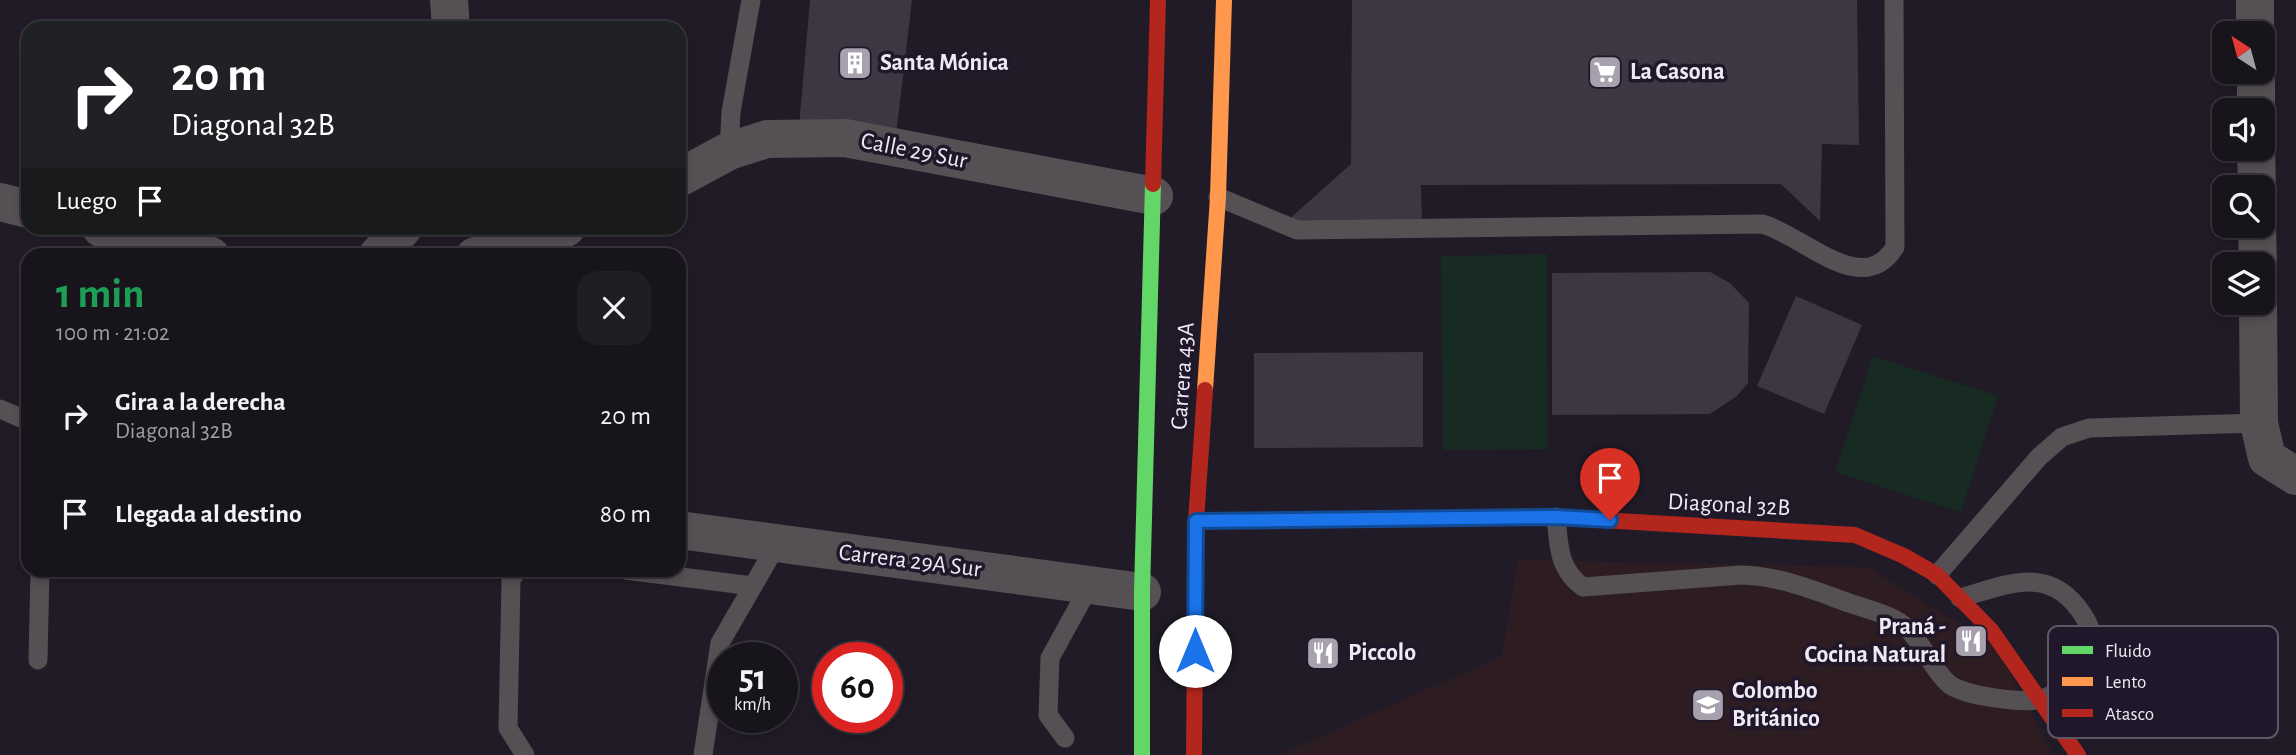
<!DOCTYPE html>
<html lang="es">
<head>
<meta charset="utf-8">
<style>
	:root { --surface:#18141c; --page:#211d25; --text:#f1f3f6; --muted:#9f9ea3; --line:#36333b }
	body { margin:0; font-family:"Alegreya Sans",sans-serif; background:var(--page); color:var(--text); height:100vh; display:flex; flex-direction:column; font-size:26px; white-space:nowrap }
	* { box-sizing:border-box; margin:0 }
	p { font-size:23px; color:var(--muted) }
	.icon { flex:none; width:38px; height:38px; fill:none; stroke:currentColor; stroke-width:2; stroke-linecap:round; stroke-linejoin:round }
	.map { position:relative; flex:1; overflow:hidden }
	.panel { position:absolute; left:21px; top:248px; width:665px; height:329px; display:flex; flex-direction:column; background:var(--surface); border-radius:21px; box-shadow:0 4px 10px #0003,0 0 0 2px var(--line) }
	.panel>* { flex:none }
	.top-card { position:absolute; left:21px; top:21px; width:665px; height:214px; border-radius:21px; box-shadow:0 4px 10px #0003,0 0 0 2px var(--line); background:#202124; color:#fff; overflow:hidden }
	.needle { width:46px; rotate:324deg }
	.buttons { position:absolute; left:2212px; top:21px; display:grid; gap:14px }
	.buttons a { display:grid; place-items:center; width:63px; height:63px; border-radius:14px; background:var(--surface); box-shadow:0 4px 10px #0003,0 0 0 2px var(--line); font-size:35px }
	.speed { position:absolute; left:707px; top:642px; display:flex; gap:14px; font-size:35px; font-weight:700; text-align:center }
	.speed>* { display:grid; place-content:center; width:91px; height:91px; border-radius:50%; background:var(--surface); box-shadow:0 4px 10px #0003,0 0 0 2px var(--line); line-height:1 }
	.speed small { font-size:18px; font-weight:400 }
	.speed .limit { border:10px solid #d22; background:#fff; color:#111 }
	.pin { position:absolute; display:grid; place-items:center; width:60px; height:60px; color:#fff; margin:-72px -30px; border-radius:50% 50% 50% 0; rotate:-45deg; box-shadow:0 0 7px #0007 }
	.pin .icon { rotate:45deg }
	.me { position:absolute; width:77px; margin:-38px; rotate:0deg; stroke-linejoin:round; filter:drop-shadow(0 0 5px #0008) }
	.turn { display:flex; align-items:center; gap:24px; height:147px; padding:0 35px; font-size:32px }
	.turn .icon { width:91px; height:91px; stroke-width:2.5 }
	.turn b { display:block; font-size:49px; line-height:60px }
	.then { display:flex; align-items:center; height:66px; padding:0 35px; background:#0003; gap:14px; font-size:26px }
	.round { display:grid; place-items:center; flex:none; width:74px; height:74px; border-radius:21px; background:var(--page) }
	.headline { display:flex; align-items:center; justify-content:space-between; height:119px; padding:0 35px }
	h1 { font-size:42px; font-weight:600; line-height:52px; color:#1e9e55 }
	ul { padding:0; list-style:none }
	li { display:flex; align-items:center; gap:21px; height:98px; padding:0 35px }
	li div { flex:1 }
	li b { display:block; font-size:26px }
	li em { font-style:normal }
	.map>svg:first-child { display:block }
	.education { fill:#2d1d23 }
	.green { fill:#172b22 }
	.building { fill:#3c3743 }
	.lines { fill:none; stroke-linecap:round; stroke-linejoin:round }
	.lane { stroke:#545053; stroke-width:19 }
	.street { stroke:#545053; stroke-width:38 }
	.fast { stroke:#63d668; stroke-width:16 }
	.slow { stroke:#ff974d; stroke-width:16 }
	.jam { stroke:#b3261e; stroke-width:16 }
	.route-casing { stroke:#114b97; stroke-width:18 }
	.route { stroke:#1a73e8; stroke-width:12 }
	.labels { text-anchor:middle; dominant-baseline:central; stroke-width:7; stroke-linejoin:round; paint-order:stroke }
	.poi-label { font-size:24px; font-weight:bold; fill:#efe9f6; stroke:#20172a; text-anchor:start }
	.street-label { font-size:24px; fill:#efe9f6; stroke:#20172a }
	.key { fill:#20172a; stroke:#5e5667; stroke-width:2 }
	.key-label { font-size:19px; fill:#efe9f6 }
</style>
</head>
<body>
<div class="map">
<svg width="2296" height="755" viewBox="0 0 2296 755">
	<rect width="100%" height="100%" fill="#201b26"/>
	<path class="education" d="M1518,560L1867,567L1993,644L2053,755H1279L1502,656Z"/>
	<path class="green" d="M1547,254L1548,449L1443,450L1441,256Z
		M1873,356L1998,396L1961,512L1835,472Z"/>
	<path class="building" d="M810,0H912L896,135L799,127Z
		M1352,0H1857L1859,145L1822,144L1820,221L1781,184L1421,185L1422,223L1287,221L1351,164Z
		M1710,272L1730,283L1749,303L1748,383L1737,396L1710,414L1552,415V273Z
		M1796,296L1862,325L1824,414L1757,386Z
		M1423,352V447L1254,448V353Z"/>
	<g class="lines">
		<path class="lane" d="M729,151L731,112L751,0
			M1218,197L1297,230L1762,224C1804,235 1862,300 1895,247L1894,0
			M0,409L28,421
			M1556,517C1559,546 1558,569 1583,587L1741,575C1780,576 1813,590 1849,603C1864,608 1880,612 1894,619C1920,632 1928,666 1949,684C1963,696 2025,704 2042,699C2058,693 2083,681 2089,665C2096,646 2094,632 2083,615C2050,564 2009,584 1960,598
			M517,570L511,580L508,728L525,755
			M625,570L753,586L777,544
			M1937,575L2039,457L2062,437L2089,428L2259,423
			M38,660L40,570
			M1065,738L1048,715L1050,658L1089,587
			M703,755L720,643L753,586"/>
		<path class="street" d="M449,0L451,28
			M2255,0V33
			M2256,72V110
			M2256,149L2257,187
			M679,178L729,151L767,139L845,138L1154,196
			M0,202L28,209
			M2257,226L2258,264
			M101,228L211,256
			M377,256L403,228
			M475,256L507,249L566,228
			M2258,303L2259,423L2267,458L2296,476
			M679,530L1142,592"/>
		<path class="fast" d="M1142,755V592L1153,184"/>
		<path class="slow" d="M1205,390L1218,197L1224,0
			M1196,521L1556,517L1601,520"/>
		<path class="jam" d="M1153,184L1158,0
			M1601,520L1855,535L1904,556L1937,575L1991,630L2078,755
			M1194,755L1196,521L1205,390"/>
	</g>
	<g class="lines">
		<g class="route-casing">
			<path id="route" d="M1195,651L1196,521L1556,517L1610,520"/>
		</g>
		<use href="#route" class="route"/>
	</g>
	<defs>
		<g id="building-square" transform="scale(1.75)"><rect x="-9" y="-9" width="18" height="18" rx="4" fill="#a7a1ad" stroke="#20172a"/><path d="M-4-6H4V6H1V3H-1V6H-4ZM-2.5-4.3h1.7v1.8h-1.7ZM.8-4.3h1.7v1.8H.8ZM-2.5-1h1.7V.8h-1.7ZM.8-1h1.7V.8H.8Z" fill="#fff"/></g>
		<g id="supermarket-square" transform="scale(1.75)"><rect x="-9" y="-9" width="18" height="18" rx="4" fill="#a7a1ad" stroke="#20172a"/><path d="M-6-5.5h2.5l.6 2H6L4.5 2H-2.5L-4.4-4H-6ZM-1.5 3.2a1.3 1.3 0 1 0 .1 0ZM3 3.2a1.3 1.3 0 1 0 .1 0Z" fill="#fff"/></g>
		<g id="restaurant-square" transform="scale(1.75)"><rect x="-9" y="-9" width="18" height="18" rx="4" fill="#a7a1ad" stroke="#20172a"/><path d="M-5-6h1v4h1v-4h1v4h1v-4h1v5L-1.5 .5V6h-2V.5L-5-1ZM5-6V6H3V1.5H1.5Q1.5-4 5-6Z" fill="#fff"/></g>
		<g id="university-square" transform="scale(1.75)"><rect x="-9" y="-9" width="18" height="18" rx="4" fill="#a7a1ad" stroke="#20172a"/><path d="M0-5L7-2L0 1L-7-2ZM-4 1L0 2.5L4 1V4Q0 6-4 4Z" fill="#fff"/></g>
	</defs>
	<g fill-rule="evenodd">
		<use href="#building-square" x="855" y="63"/>
		<use href="#supermarket-square" x="1605" y="72"/>
		<use href="#restaurant-square" x="1971" y="641"/>
		<use href="#restaurant-square" x="1323" y="653"/>
		<use href="#university-square" x="1708" y="705"/>
	</g>
	<g class="labels">
		<g class="poi-label">
			<text x="880" y="63">Santa Mónica</text>
			<text x="1630" y="72">La Casona</text>
			<text x="1946" y="627" text-anchor="end">Praná -<tspan x="1946" dy="28">Cocina Natural</tspan></text>
			<text x="1348" y="653">Piccolo</text>
			<text x="1732" y="691">Colombo<tspan x="1732" dy="28">Británico</tspan></text>
		</g>
		<g class="street-label">
			<text transform="translate(914 151) rotate(11)">Calle 29 Sur</text>
			<text transform="translate(1183 376) rotate(-86)">Carrera 43A</text>
			<text transform="translate(1729 505) rotate(3)">Diagonal 32B</text>
			<text transform="translate(910 561) rotate(7)">Carrera 29A Sur</text>
		</g>
	</g>
	<rect x="2048" y="626" width="230" height="112" rx="10" class="key"/>
	<rect x="2062" y="646" width="31" height="8" fill="#63d668"/>
	<rect x="2062" y="677" width="31" height="9" fill="#ff974d"/>
	<rect x="2062" y="709" width="31" height="8" fill="#b3261e"/>
	<g class="key-label">
		<text x="2105" y="657">Fluido</text>
		<text x="2105" y="688">Lento</text>
		<text x="2105" y="720">Atasco</text>
	</g>
</svg>
<div class="buttons">
<a><svg class="needle" viewBox="-14 -14 28 28"><path d="M0-13l5 13h-10z" fill="#e53935"/><path d="M0 13l5-13h-10z" fill="#9f9ea3"/></svg></a>
<a><svg class="icon" aria-label="sound" viewBox="0 0 24 24"><path d="M4 9h4l5-4v14l-5-4H4zM17 9q2 3 0 6"/></svg></a>
<a><svg class="icon" aria-label="search" viewBox="0 0 24 24"><circle cx="10" cy="10" r="6"/><path d="M15 15l6 6"/></svg></a>
<a><svg class="icon" aria-label="layers" viewBox="0 0 24 24"><path d="M12 4l9 5-9 5-9-5zM3 14l9 5 9-5"/></svg></a>
</div>
<div class="speed"><div>51<small>km/h</small></div><div class="limit">60</div></div>
<div class="pin" style="left:1610px;top:520px;background:#d93025"><svg class="icon" aria-label="arrive" viewBox="0 0 24 24"><path d="M6 21V4h12l-3 4 3 4H6"/></svg></div>
<svg class="me" style="left:1195px;top:651px" viewBox="-20 -20 40 40"><circle r="19" fill="#fff"/><path d="M0-13L10 11 0 6-10 11z" fill="#1a73e8"/></svg>
<div class="top-card">
<div class="turn"><svg class="icon" aria-label="right" viewBox="0 0 24 24"><path d="M7 20v-9h11M14 6l5 5-5 5"/></svg><div><b>20 m</b>Diagonal 32B</div></div>
<div class="then">Luego<svg class="icon" aria-label="arrive" viewBox="0 0 24 24"><path d="M6 21V4h12l-3 4 3 4H6"/></svg></div>
</div>
<section class="panel">
<div class="headline"><div><h1>1 min</h1><p>100 m · 21:02</p></div><a class="round"><svg class="icon" aria-label="close" viewBox="0 0 24 24"><path d="M6 6l12 12M18 6L6 18"/></svg></a></div>
<ul>
<li><svg class="icon" aria-label="right" viewBox="0 0 24 24"><path d="M7 20v-9h11M14 6l5 5-5 5"/></svg><div><b>Gira a la derecha</b><p>Diagonal 32B</p></div><em>20 m</em></li>
<li><svg class="icon" aria-label="arrive" viewBox="0 0 24 24"><path d="M6 21V4h12l-3 4 3 4H6"/></svg><div><b>Llegada al destino</b></div><em>80 m</em></li>
</ul>
</section>
</div>
</body>
</html>
